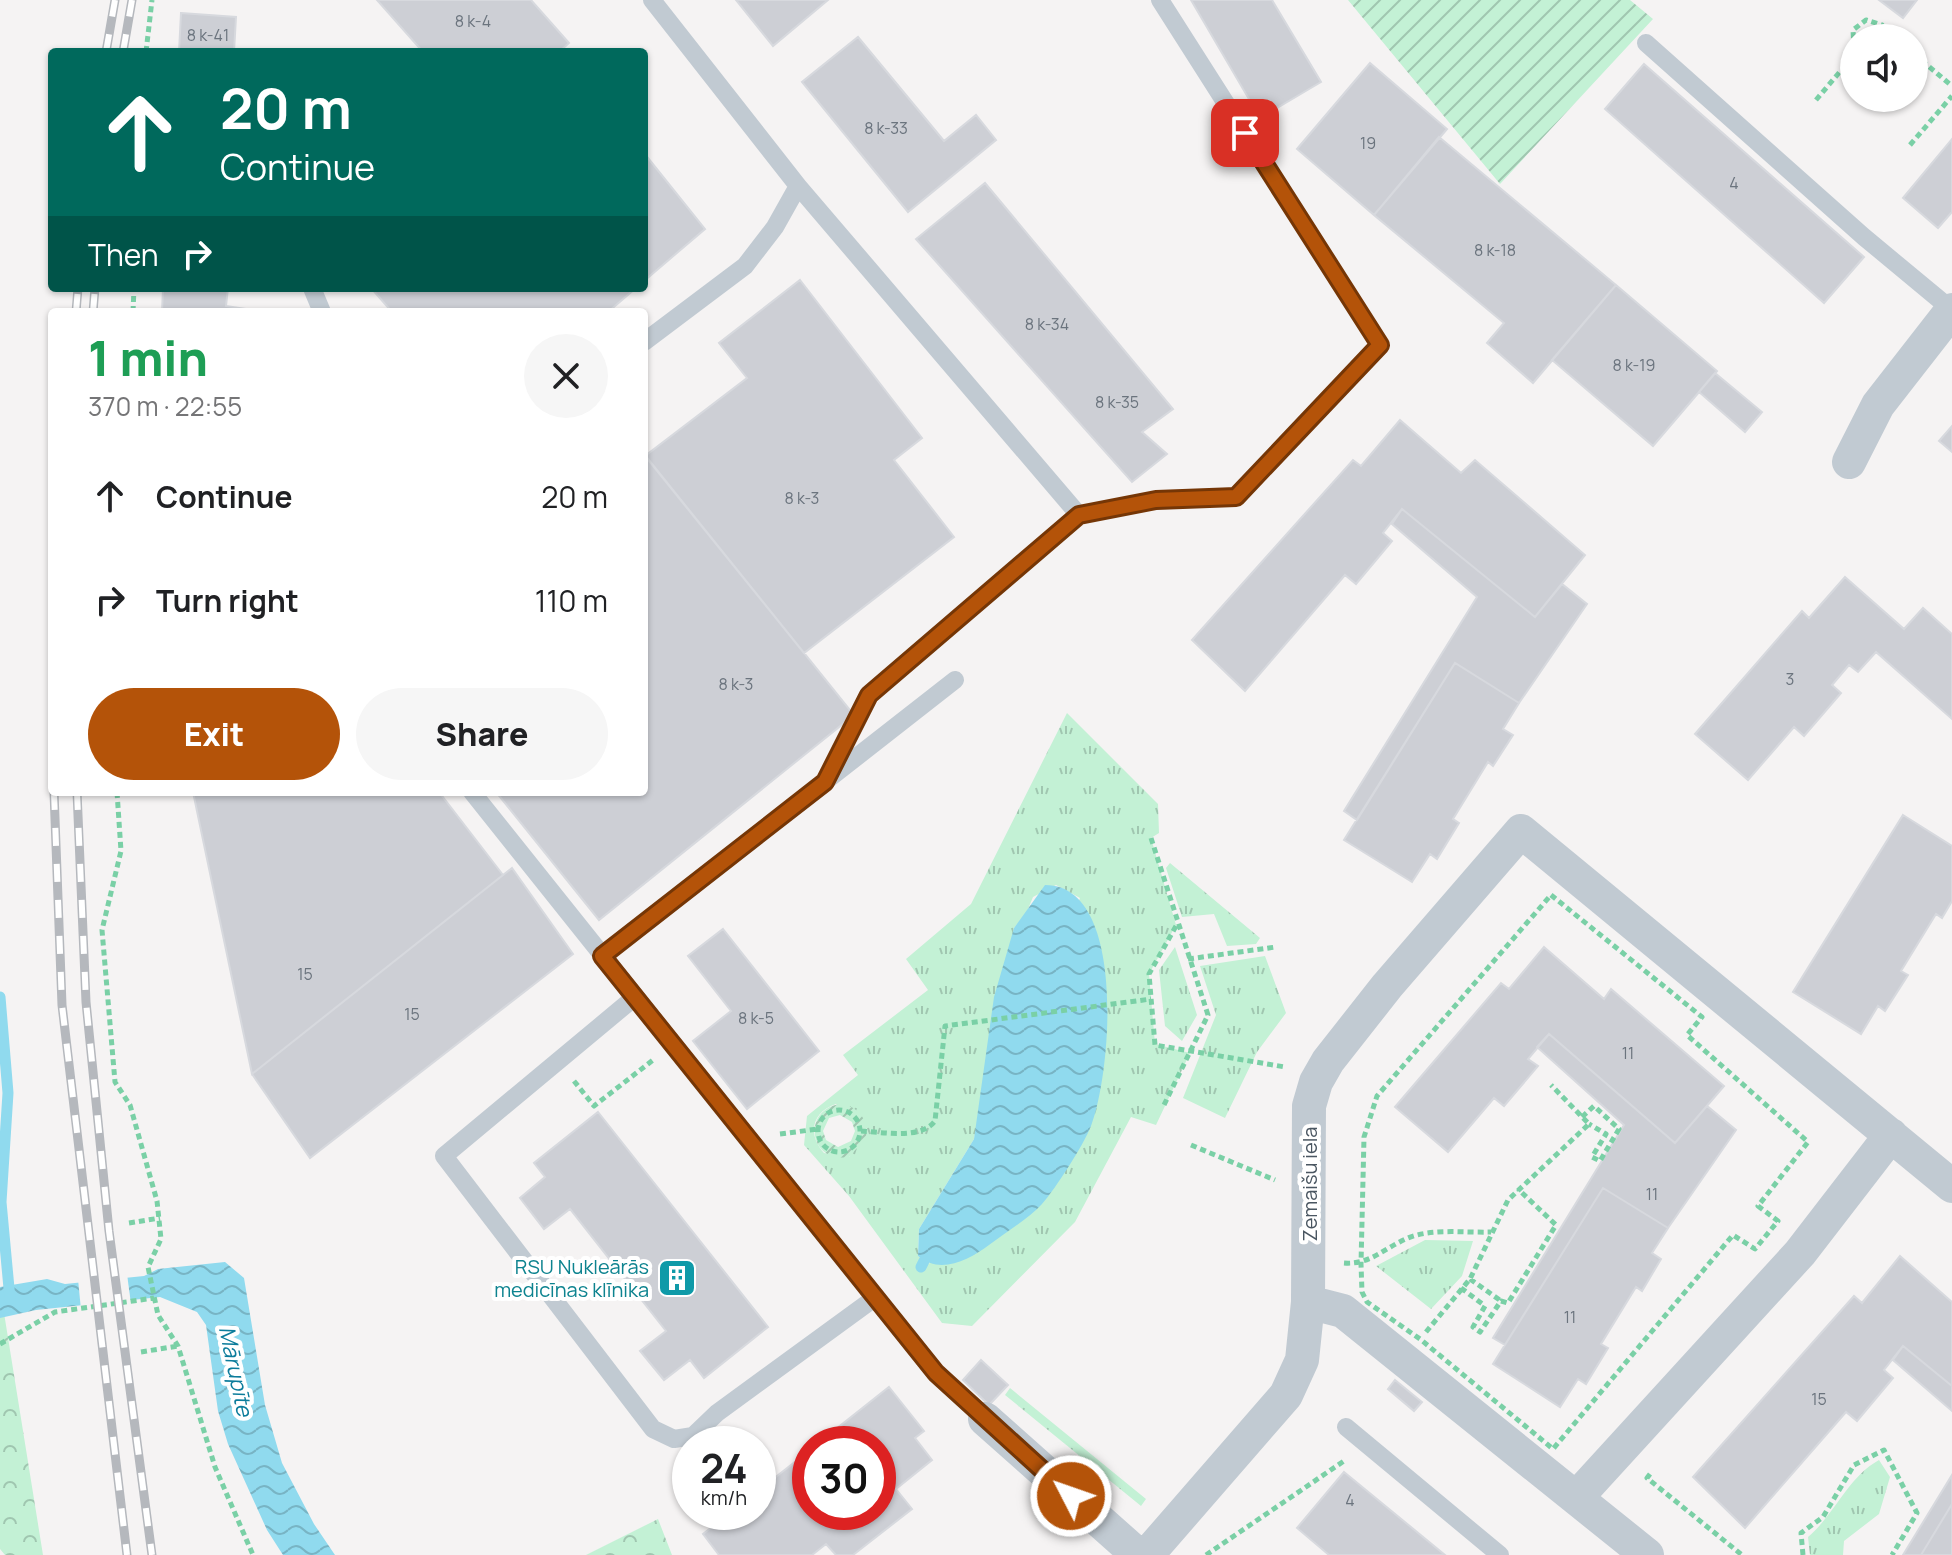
<!DOCTYPE html>
<html lang="en">
<head>
<meta charset="utf-8">
<style>
	:root { --surface:#fff; --page:#f6f6f6; --text:#202124; --muted:#757577; --accent:#b45309 }
	body { margin:0; font-family:Manrope,sans-serif; background:var(--page); color:var(--text); height:100vh; display:flex; flex-direction:column; font-size:30px; white-space:nowrap }
	* { box-sizing:border-box; margin:0 }
	p { font-size:26px; color:var(--muted) }
	.icon { flex:none; width:44px; height:44px; fill:none; stroke:currentColor; stroke-width:2; stroke-linecap:round; stroke-linejoin:round }
	.map { position:relative; flex:1; overflow:hidden }
	.panel { position:absolute; left:48px; top:308px; width:600px; height:488px; display:flex; flex-direction:column; background:var(--surface); border-radius:8px; box-shadow:0 2px 6px #0004 }
	.panel>* { flex:none }
	.top-card { position:absolute; left:48px; top:48px; width:600px; height:244px; border-radius:8px; box-shadow:0 2px 6px #0004; background:#00695c; color:#fff; overflow:hidden }
	.controls { position:absolute; left:1840px; top:24px; display:grid; gap:16px }
	.controls a { display:grid; place-items:center; width:88px; height:88px; border-radius:50%; background:var(--surface); box-shadow:0 2px 6px #0004; font-size:40px }
	.speed { position:absolute; left:672px; top:1426px; display:flex; gap:16px; font-size:40px; font-weight:700; text-align:center }
	.speed>* { display:grid; place-content:center; width:104px; height:104px; border-radius:50%; background:var(--surface); box-shadow:0 2px 6px #0004; line-height:1 }
	.speed small { font-size:20px; font-weight:400 }
	.speed .limit { border:12px solid #d22; background:#fff; color:#111 }
	.pin { position:absolute; display:grid; place-items:center; width:68px; height:68px; color:#fff; margin:-34px; border-radius:16px; box-shadow:0 4px 12px #0006 }
	.me { position:absolute; width:88px; margin:-44px; rotate:311deg; stroke-linejoin:round; filter:drop-shadow(0 0 6px #0008) }
	.turn { display:flex; align-items:center; gap:28px; height:168px; padding:0 40px; font-size:36px }
	.turn .icon { width:104px; height:104px; stroke-width:2.5 }
	.turn b { display:block; font-size:56px; line-height:68px }
	.then { display:flex; align-items:center; height:76px; padding:0 40px; background:#0003; gap:16px; font-size:30px }
	.round { display:grid; place-items:center; flex:none; width:84px; height:84px; border-radius:42px; background:var(--page) }
	.overview { display:flex; align-items:center; justify-content:space-between; height:136px; padding:0 40px }
	h1 { font-size:48px; font-weight:800; line-height:60px; color:#1e9e55 }
	.action { display:flex; gap:16px; margin-top:auto; padding:16px 40px }
	.action a { flex:1; height:92px; border-radius:48px; background:var(--accent); color:#fff; font-size:32px; font-weight:800; line-height:92px; text-align:center }
	.action a+a { background:var(--page); color:var(--text) }
	ul { padding:0; list-style:none }
	li { display:flex; align-items:center; gap:24px; height:104px; padding:0 40px }
	li div { flex:1 }
	li b { display:block; font-size:30px }
	li em { font-style:normal }
	.map>svg:first-child { display:block }
	.grass { fill:url(#grass-tufts); fill-rule:evenodd }
	.forest { fill:url(#forest-crowns) }
	.garden { fill:url(#garden-furrows); fill-rule:evenodd }
	.water { fill:url(#water-waves) }
	.pier { fill:#f5f3f3 }
	.lines { fill:none; stroke-linecap:round; stroke-linejoin:round }
	.stream { stroke:#90daee; stroke-width:11 }
	.building { fill:#cdcfd5; stroke:#d7d9de; stroke-width:2 }
	.path { stroke:#7ad0a6; stroke-width:5; stroke-dasharray:6 4; stroke-linecap:butt }
	.service { stroke:#c1cad2; stroke-width:18 }
	.minor { stroke:#c1cad2; stroke-width:34 }
	.rail-casing { stroke:#b5b8bd; stroke-width:9 }
	.rail { stroke:#fff; stroke-width:6; stroke-dasharray:18; stroke-linecap:butt }
	.route-casing { stroke:#753606; stroke-width:20 }
	.route { stroke:#b45309; stroke-width:14 }
	.labels { text-anchor:middle; dominant-baseline:central; stroke-width:8; stroke-linejoin:round; paint-order:stroke }
	.number-label { font-size:16px; fill:#6b747e }
	.street-label { font-size:20px; fill:#4a5661; stroke:#fff }
	.culture-label { font-size:20px; fill:#0d838f; stroke:#fff; text-anchor:end }
	.water-label { font-size:22px; font-style:italic; fill:#0c7c9b; stroke:#fff }
</style>
</head>
<body>
<div class="map">
<svg width="1952" height="1555" viewBox="0 0 1952 1555">
	<defs>
		<pattern id="grass-tufts" width="24" height="20" patternUnits="userSpaceOnUse" patternTransform="scale(2)"><rect width="24" height="20" fill="#c3f1d5"/><path d="M3 7l-1-3M5 7V3M7 7l1-3M15 17l-1-3M17 17v-4M19 17l1-3" fill="none" stroke="#a0c6b0"/></pattern>
		<pattern id="forest-crowns" width="20" height="18" patternUnits="userSpaceOnUse" patternTransform="scale(2)"><rect width="20" height="18" fill="#c3f1d5"/><path d="M2 6a3 3 0 1 1 6 0M12 15a3 3 0 1 1 6 0" fill="none" stroke="#a0c6b0"/></pattern>
		<pattern id="garden-furrows" width="10" height="10" patternUnits="userSpaceOnUse" patternTransform="scale(2)"><rect width="10" height="10" fill="#c3f1d5"/><path d="M-1 1l2-2M0 10L10 0M9 11l2-2" fill="none" stroke="#a0c6b0"/></pattern>
		<pattern id="water-waves" width="16" height="10" patternUnits="userSpaceOnUse" patternTransform="scale(2)"><rect width="16" height="10" fill="#90daee"/><path d="M0 5q4-4 8 0t8 0" fill="none" stroke="#78b4c4"/></pattern>
	</defs>
	<rect width="100%" height="100%" fill="#f5f3f3"/>
	<path class="grass" d="M1067,713L1158,804L1159,833L1151,838L1176,925L1149,974L1155,1044L1190,1053L1156,1125L1131,1117L1075,1222L972,1326L942,1323L849,1196L804,1145L807,1116L858,1075L843,1055L928,990L906,959L971,904ZM1056,885L1080,898L929,1264L918,1256L919,1229L974,1139L1014,928L1026,914L1033,897ZM836,1104L867,1129L849,1157L824,1153C807,1134 812,1112 836,1104Z
		M1170,863L1260,938L1256,944L1227,946L1214,914L1182,917L1166,868Z
		M1175,947L1197,1015L1182,1041L1165,1026L1159,970Z
		M1265,956L1286,1013L1257,1052L1225,1118L1183,1098L1216,1015L1200,966Z
		M1425,1240L1473,1241L1462,1276L1431,1309L1376,1266Z
		M1010,1388L1146,1499L1141,1506L1005,1395Z
		M1879,1460L1890,1477L1879,1514L1844,1541L1843,1555H1810L1808,1537C1835,1514 1848,1477 1879,1460Z"/>
	<path class="forest" d="M0,1288L43,1555H5L0,1549Z
		M658,1519L672,1555H586Z"/>
	<path class="garden" d="M1348,0H1630L1653,19L1500,184Z
		M845,1104C861,1110 868,1120 866,1138L849,1157C806,1164 802,1104 845,1104ZM840,1115L852,1122L855,1131L851,1141L838,1147L826,1140L823,1131L829,1118Z"/>
	<path class="water" d="M1045,885C1128,885 1111,1075 1091,1126C1083,1146 1056,1188 1042,1204C1028,1219 1006,1232 989,1245C969,1260 940,1275 918,1256L919,1229L974,1139L994,997L1014,928Z
		M225,1262L244,1278L265,1405L282,1463L314,1524L335,1555H283L267,1530L228,1444L218,1411L206,1325L197,1312L160,1297L36,1310L0,1318V1287L47,1279L65,1284L144,1276L158,1269Z"/>
	<path class="pier" d="M127,1274L131,1304L81,1310L78,1279Z"/>
	<g class="lines">
		<path class="stream" d="M0,997L8,1093L1,1202L10,1299
			M921,1267L924,1261"/>
	</g>
	<path class="building" d="M377,0H531L569,43L559,52H423Z
		M736,0H828L773,46Z
		M1191,0H1272L1321,82L1260,118Z
		M1879,0H1917L1903,18Z
		M181,13L236,17L234,52H179Z
		M858,37L944,141L976,115L996,140L908,212L802,82Z
		M1370,63L1447,129L1374,215L1297,149Z
		M1644,64L1864,257L1824,303L1605,109Z
		M1439,137L1616,285L1533,383L1487,343L1504,323L1374,215Z
		M1952,139V212L1938,228L1903,198Z
		M644,153L705,229L644,281Z
		M985,183L1173,409L1142,432L1167,454L1132,482L916,239Z
		M800,280L922,438L894,460L954,537L804,653L645,456L747,378L719,343Z
		M1616,285L1717,371L1653,446L1552,360Z
		M163,288H228L226,306L266,312H162Z
		M371,288H636L608,312H392Z
		M1715,373L1762,412L1745,432L1699,392Z
		M1400,420L1461,473L1475,460L1585,555L1535,617L1402,509L1383,533L1392,541L1356,584L1345,575L1245,691L1192,640L1353,460L1361,466Z
		M1952,426V452L1939,441Z
		M644,454L854,715L599,920L496,792H644Z
		M1402,509L1535,617L1562,584L1587,604L1519,703L1455,663L1357,820L1344,811L1477,597L1392,524Z
		M1845,577L1904,629L1923,608L1952,634V719L1876,652L1858,672L1849,665L1832,685L1841,693L1804,736L1794,727L1748,780L1695,734L1802,611L1809,618Z
		M1455,663L1519,703L1503,729L1513,735L1493,766L1488,762L1453,819L1459,823L1437,859L1430,854L1412,882L1344,840Z
		M193,792H439L503,875L252,1074Z
		M1903,815L1952,846V901L1942,918L1936,914L1901,971L1908,975L1885,1011L1878,1006L1861,1034L1793,992Z
		M512,868L573,954L310,1158L252,1074Z
		M723,929L819,1051L747,1109L693,1041L731,1011L688,956Z
		M1544,947L1604,999L1611,989L1724,1086L1675,1143L1549,1034L1528,1059L1538,1066L1504,1106L1494,1098L1448,1152L1395,1107L1501,983L1509,989Z
		M1549,1034L1675,1143L1707,1106L1736,1130L1668,1228L1603,1188L1505,1345L1493,1338L1624,1125L1537,1047Z
		M598,1112L768,1327L704,1378L690,1360L664,1380L640,1351L666,1331L570,1209L544,1229L520,1198L545,1177L534,1163Z
		M1603,1188L1668,1228L1652,1253L1661,1259L1642,1291L1636,1287L1601,1344L1608,1348L1586,1384L1578,1379L1560,1407L1493,1364Z
		M1900,1256L1952,1302V1386L1903,1346L1884,1370L1893,1378L1857,1421L1846,1412L1745,1528L1693,1477L1854,1296L1862,1303Z
		M1903,1346L1952,1386V1411L1893,1360Z
		M981,1360L1008,1385L989,1405L963,1380Z
		M1395,1380L1422,1402L1414,1411L1388,1389Z
		M889,1387L924,1431L915,1438L932,1460L896,1489L912,1509L853,1555H836L826,1544L812,1555H719L703,1534L731,1512H758V1491L810,1450V1512H878V1444H817Z
		M1344,1472L1445,1555H1329L1297,1528Z
		M1952,1475V1504L1921,1555H1903Z
		M1952,1504V1555H1921Z"/>
	<g class="lines">
		<path class="path" d="M1854,48L1853,30L1866,20L1882,25L1887,38
			M146,52L152,0
			M1914,54L1952,86
			M1816,100L1854,55
			M1910,145L1952,96
			M133,312L134,288
			M117,792L121,851L102,930L115,1082L130,1105L157,1201L161,1239L148,1267L158,1315L178,1346L215,1467L253,1555
			M1151,838L1208,1015L1163,1107
			M1551,895L1702,1017L1687,1035L1808,1142L1758,1206L1778,1221L1755,1249L1733,1235L1553,1449L1420,1339L1367,1302L1362,1292L1361,1264L1364,1137L1377,1096Z
			M1176,926L1149,974L1155,1045L1285,1067
			M1188,959L1276,947
			M574,1081L594,1106L653,1060
			M818 1131a21 21 0 1 1 42 0a21 21 0 1 1-42 0Z
			M1582,1117L1594,1106L1619,1129L1600,1161L1592,1157L1606,1134L1589,1124
			M861,1131C882,1132 921,1140 935,1121L945,1026L1151,999
			M780,1134L818,1129
			M1191,1145L1275,1180
			M129,1223L160,1218
			M1344,1263C1370,1265 1384,1248 1408,1238C1432,1228 1465,1233 1491,1232
			M1470,1279L1501,1301
			M1461,1288L1485,1306L1473,1327L1480,1332L1501,1301L1508,1303L1556,1225L1518,1189
			M1426,1332L1470,1279L1508,1200L1589,1124L1551,1085
			M0,1344L55,1312L154,1298
			M141,1352L178,1346
			M1650,1474L1647,1478L1742,1555
			M1206,1555L1344,1461
			M1803,1555L1801,1533L1823,1517L1854,1465L1884,1450L1917,1513L1892,1555"/>
		<path class="service" d="M1646,43L1864,237L1952,310
			M798,186L1079,515L1156,500L1236,497L1380,345L1160,0
			M312,288L322,312
			M644,342L745,266L775,227L798,186L652,0
			M828,776L869,695L1079,515
			M472,792L936,1373L985,1419
			M602,956L955,680
			M635,997L444,1156L653,1429L674,1439L693,1436L717,1413L876,1297
			M1346,1427L1500,1555"/>
		<path class="minor" d="M1849,462L1878,405L1952,310
			M1308,1302L1343,1311L1647,1555
			M985,1419L1138,1555
			M1577,1497L1800,1253L1891,1135
			M1147,1555L1286,1395L1302,1360L1308,1302L1309,1106L1316,1082L1328,1061L1387,986L1521,831L1952,1186"/>
		<g class="rail-casing">
			<path id="rail" d="M106,52L115,0
				M123,52L132,0
				M76,312L78,288
				M93,312L95,288
				M54,792L62,1005L127,1555
				M77,792L86,1002L109,1231L152,1555"/>
		</g>
		<use href="#rail" class="rail"/>
	</g>
	<g class="lines">
		<g class="route-casing">
			<path id="route" d="M1071,1496L936,1373L602,956L825,782L869,695L1079,515L1156,500L1236,497L1380,345L1245,133"/>
		</g>
		<use href="#route" class="route"/>
	</g>
	<defs>
		<g id="building-square" transform="scale(2)"><rect x="-9" y="-9" width="18" height="18" rx="4" fill="#0f9aa8" stroke="#fff"/><path d="M-4-6H4V6H1V3H-1V6H-4ZM-2.5-4.3h1.7v1.8h-1.7ZM.8-4.3h1.7v1.8H.8ZM-2.5-1h1.7V.8h-1.7ZM.8-1h1.7V.8H.8Z" fill="#fff"/></g>
	</defs>
	<g fill-rule="evenodd">
		<use href="#building-square" x="677" y="1278"/>
	</g>
	<g class="labels">
		<g class="number-label">
			<text x="473" y="21">8 k-4</text>
			<text x="208" y="35">8 k-41</text>
			<text x="886" y="128">8 k-33</text>
			<text x="1368" y="143">19</text>
			<text x="1734" y="183">4</text>
			<text x="1495" y="250">8 k-18</text>
			<text x="1047" y="324">8 k-34</text>
			<text x="1634" y="365">8 k-19</text>
			<text x="1117" y="402">8 k-35</text>
			<text x="802" y="498">8 k-3</text>
			<text x="1790" y="679">3</text>
			<text x="736" y="684">8 k-3</text>
			<text x="305" y="974">15</text>
			<text x="412" y="1014">15</text>
			<text x="756" y="1018">8 k-5</text>
			<text x="1628" y="1053">11</text>
			<text x="1652" y="1194">11</text>
			<text x="1570" y="1317">11</text>
			<text x="1819" y="1399">15</text>
			<text x="1350" y="1500">4</text>
		</g>
		<g class="street-label">
			<text transform="translate(1309 1184) rotate(-90)">Zemaišu iela</text>
		</g>
		<g class="culture-label">
			<text x="649" y="1266">RSU Nukleārās<tspan x="649" dy="23">medicīnas klīnika</tspan></text>
		</g>
		<g class="water-label">
			<text transform="translate(236 1371) rotate(78)">Mārupīte</text>
		</g>
	</g>
</svg>
<div class="controls">
<a><svg class="icon" aria-label="sound" viewBox="0 0 24 24"><path d="M4 9h4l5-4v14l-5-4H4zM17 9q2 3 0 6"/></svg></a>
</div>
<div class="speed"><div>24<small>km/h</small></div><div class="limit">30</div></div>
<div class="pin" style="left:1245px;top:133px;background:#d93025"><svg class="icon" aria-label="arrive" viewBox="0 0 24 24"><path d="M6 21V4h12l-3 4 3 4H6"/></svg></div>
<svg class="me" style="left:1071px;top:1496px" viewBox="-20 -20 40 40"><circle r="17" fill="#b45309" stroke="#fff" stroke-width="3"/><path d="M0-11L8 9 0 5-8 9z" fill="#fff"/></svg>
<div class="top-card">
<div class="turn"><svg class="icon" aria-label="ahead" viewBox="0 0 24 24"><path d="M12 20V5M6 11l6-6 6 6"/></svg><div><b>20 m</b>Continue</div></div>
<div class="then">Then<svg class="icon" aria-label="right" viewBox="0 0 24 24"><path d="M7 20v-9h11M14 6l5 5-5 5"/></svg></div>
</div>
<section class="panel">
<div class="overview"><div><h1>1 min</h1><p>370 m · 22:55</p></div><a class="round"><svg class="icon" aria-label="close" viewBox="0 0 24 24"><path d="M6 6l12 12M18 6L6 18"/></svg></a></div>
<ul>
<li><svg class="icon" aria-label="ahead" viewBox="0 0 24 24"><path d="M12 20V5M6 11l6-6 6 6"/></svg><div><b>Continue</b></div><em>20 m</em></li>
<li><svg class="icon" aria-label="right" viewBox="0 0 24 24"><path d="M7 20v-9h11M14 6l5 5-5 5"/></svg><div><b>Turn right</b></div><em>110 m</em></li>
</ul>
<div class="action"><a>Exit</a><a>Share</a></div>
</section>
</div>
</body>
</html>
